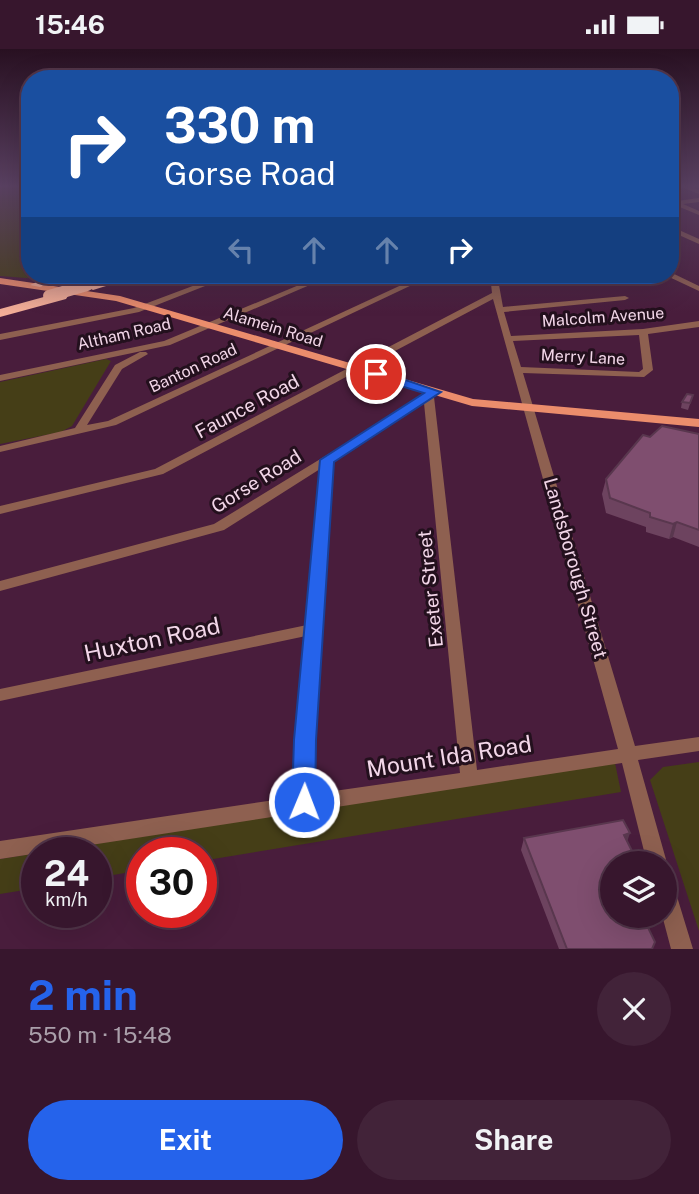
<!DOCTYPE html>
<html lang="en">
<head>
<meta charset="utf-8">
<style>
	:root { --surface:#37162d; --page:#422339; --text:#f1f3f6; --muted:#aa9faa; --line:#513549; --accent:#2563eb }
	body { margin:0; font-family:"Public Sans",sans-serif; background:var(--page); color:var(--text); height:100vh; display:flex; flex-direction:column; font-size:26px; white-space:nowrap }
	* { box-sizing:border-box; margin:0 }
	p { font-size:23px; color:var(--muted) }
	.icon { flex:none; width:38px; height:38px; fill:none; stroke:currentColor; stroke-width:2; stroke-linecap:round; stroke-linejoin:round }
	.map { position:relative; height:900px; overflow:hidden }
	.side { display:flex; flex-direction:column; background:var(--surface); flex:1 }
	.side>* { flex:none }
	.hud { position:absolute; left:21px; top:21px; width:658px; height:214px; border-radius:28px; box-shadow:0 7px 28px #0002,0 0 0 2px var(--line); background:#1a4fa0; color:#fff; overflow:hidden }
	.tools { position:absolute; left:600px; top:802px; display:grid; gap:14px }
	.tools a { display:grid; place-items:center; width:77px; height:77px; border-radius:50%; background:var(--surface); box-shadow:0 7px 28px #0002,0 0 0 2px var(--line); font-size:35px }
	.speed { position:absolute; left:21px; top:788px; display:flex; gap:14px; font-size:35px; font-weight:700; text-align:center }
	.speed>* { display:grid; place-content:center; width:91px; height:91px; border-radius:50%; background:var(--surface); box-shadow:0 7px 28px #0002,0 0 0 2px var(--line); line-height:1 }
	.speed small { font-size:18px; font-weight:400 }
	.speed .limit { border:10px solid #d22; background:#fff; color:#111 }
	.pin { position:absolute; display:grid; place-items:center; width:60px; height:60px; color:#fff; margin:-30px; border:4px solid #fff; border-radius:50%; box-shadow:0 2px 7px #0007 }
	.me { position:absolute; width:77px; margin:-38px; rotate:1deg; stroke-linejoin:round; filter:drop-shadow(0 0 5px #0008) }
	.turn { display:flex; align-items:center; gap:24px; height:147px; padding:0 28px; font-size:32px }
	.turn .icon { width:91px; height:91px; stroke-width:2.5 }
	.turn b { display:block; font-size:49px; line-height:60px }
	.lanes { display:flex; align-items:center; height:66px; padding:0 28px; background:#0003; justify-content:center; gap:35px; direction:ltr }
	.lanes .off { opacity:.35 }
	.round { display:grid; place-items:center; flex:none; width:74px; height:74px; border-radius:37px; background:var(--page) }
	.overview { display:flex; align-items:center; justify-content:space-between; height:119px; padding:0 28px }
	h1 { font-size:42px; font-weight:700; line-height:52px; color:var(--accent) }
	.action { display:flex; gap:14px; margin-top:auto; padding:14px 28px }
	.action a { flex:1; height:80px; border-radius:42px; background:var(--accent); color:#fff; font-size:28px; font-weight:700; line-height:80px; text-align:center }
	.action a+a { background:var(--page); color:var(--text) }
	.status { display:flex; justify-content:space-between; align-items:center; height:49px; padding:0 35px; background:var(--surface); direction:ltr }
	.status svg { height:19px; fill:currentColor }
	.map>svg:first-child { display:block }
	.green { fill:#453e17 }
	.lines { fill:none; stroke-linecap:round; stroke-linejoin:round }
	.minor { fill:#8e6050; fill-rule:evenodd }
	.major { fill:#eb8d6c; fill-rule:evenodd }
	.highway { fill:#f3ae97; fill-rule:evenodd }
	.highway-bridge { stroke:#f3ae97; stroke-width:12 }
	.wall { fill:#6d435f }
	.shaded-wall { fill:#59374e }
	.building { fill:#7f4e6f; stroke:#59374e; stroke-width:2 }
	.route { fill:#2563eb; stroke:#184099; stroke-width:2 }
	.labels { text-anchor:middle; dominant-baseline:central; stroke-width:6; stroke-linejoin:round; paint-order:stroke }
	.far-street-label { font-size:16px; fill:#f2d6e8; stroke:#23101d }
	.street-label { font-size:19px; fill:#f2d6e8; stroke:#23101d }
	.near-street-label { font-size:23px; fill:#f2d6e8; stroke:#23101d }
</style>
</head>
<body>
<div class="status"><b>15:46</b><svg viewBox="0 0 49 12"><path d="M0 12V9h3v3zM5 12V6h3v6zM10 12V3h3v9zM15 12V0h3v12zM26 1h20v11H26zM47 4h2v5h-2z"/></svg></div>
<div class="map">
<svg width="699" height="900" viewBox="0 0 699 900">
	<rect width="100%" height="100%" fill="#491d3c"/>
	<path class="green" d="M0,138H30V226H58L39,230L0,227Z
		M106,310L111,312L72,377L61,383L0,395V333Z
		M699,713V882L650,731L663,718Z
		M615,714L621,743L201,812V803H142V821L96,829V803H43Z
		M37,804V839L0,845V810Z"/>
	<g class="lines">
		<path class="minor" d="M682,138H690L699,141V145Z
			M699,149V153L683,155L699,162V166L670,154V150L677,152Z
			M670,177L699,190V195L670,182Z
			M670,223L699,237V242L667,227L670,226Z
			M222,226H233L139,263L0,291V285L134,259Z
			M323,226H333L170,296L0,332V326L164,292Z
			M423,226H433L116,376L0,403V397L75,379L115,316L140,303H146L148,305L122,320L87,376L108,372Z
			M490,226H498L499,231L533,226H551L547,228L499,236L503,258L625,247L629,249L625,251L504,263L511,287L643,280L699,272V278L648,285L653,321L644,328L523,324L635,697L699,688V702L638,711L667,814L665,818V814H647L622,714L0,810V792L295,748L297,691L306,587L0,652V640L307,576L320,420L224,481L0,542V532L214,475L435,340L440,343L434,348L477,721L618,700L493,250L163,425L0,465V457L155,420L492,244ZM639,286L643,320L639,323L521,318L513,292ZM424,354L460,724L313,745V691L333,412Z
			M665,831L672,834L675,841L693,900H671L662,866H665Z"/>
		<path class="major" d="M0,229L120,247L473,350L699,370V378L472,357L116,252L0,235Z"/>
		<path class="highway" d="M53,226H69L40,238L30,236Z
			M85,226H102L73,236L67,233Z
			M124,226H142L93,241L87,238Z
			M62,243L68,247L66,250L0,268V260Z"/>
		<path class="highway-bridge" d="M49,247L87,236"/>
	</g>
	<path class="wall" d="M693,346L688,361L681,359L682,353Z
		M699,385V498L673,488L669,490L646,483V478L606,464L602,445L606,430L650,388Z
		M524,789L612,814L652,900H559L521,801Z"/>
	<path class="shaded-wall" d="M677,473L673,488L669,490L673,475Z
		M630,784L626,796L624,786Z"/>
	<path class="building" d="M687,345L693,346L690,354L682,353Z
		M662,377L699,385V481L677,473L673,475L650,468V464L610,449L606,430L643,386L650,388Z
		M623,771L630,784L624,786L638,814H612V866H642L655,893L652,900H567L524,789Z"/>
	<linearGradient id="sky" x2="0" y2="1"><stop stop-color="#281021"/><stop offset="0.52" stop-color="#594061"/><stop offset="1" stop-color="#594061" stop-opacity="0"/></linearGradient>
	<rect width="699" height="264" fill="url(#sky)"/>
	<path class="route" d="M376,321L441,343L334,413L316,691L315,753L312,761L304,764L295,761L292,753L294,691L320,411L424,344L371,328L369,325Z"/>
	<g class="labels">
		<g class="far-street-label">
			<text transform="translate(603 268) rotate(-4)">Malcolm Avenue</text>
			<text transform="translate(273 278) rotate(17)">Alamein Road</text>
			<text transform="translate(124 285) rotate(-13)">Altham Road</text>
			<text transform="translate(583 308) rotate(3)">Merry Lane</text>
			<text transform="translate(193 319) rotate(-25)">Banton Road</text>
		</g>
		<g class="street-label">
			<text transform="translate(247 357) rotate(-28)">Faunce Road</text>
			<text transform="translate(256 432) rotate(-32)">Gorse Road</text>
			<text transform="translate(576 519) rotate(74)">Landsborough Street</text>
			<text transform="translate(430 540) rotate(-96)">Exeter Street</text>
		</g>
		<g class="near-street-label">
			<text transform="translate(152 590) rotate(-12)">Huxton Road</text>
			<text transform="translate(449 707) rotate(-9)">Mount Ida Road</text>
		</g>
	</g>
</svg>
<div class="tools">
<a><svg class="icon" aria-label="layers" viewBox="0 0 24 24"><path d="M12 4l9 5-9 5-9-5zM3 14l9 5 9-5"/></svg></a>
</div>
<div class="speed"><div>24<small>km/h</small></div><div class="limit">30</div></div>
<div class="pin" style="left:376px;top:325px;background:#d93025"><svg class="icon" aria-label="arrive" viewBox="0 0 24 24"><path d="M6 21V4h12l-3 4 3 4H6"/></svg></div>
<svg class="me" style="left:304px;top:753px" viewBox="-20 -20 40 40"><circle r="17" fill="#2563eb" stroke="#fff" stroke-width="3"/><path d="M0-11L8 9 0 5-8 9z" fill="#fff"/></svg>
<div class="hud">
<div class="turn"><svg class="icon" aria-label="right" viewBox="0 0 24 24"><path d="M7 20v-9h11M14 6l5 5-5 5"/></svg><div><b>330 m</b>Gorse Road</div></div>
<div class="lanes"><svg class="icon off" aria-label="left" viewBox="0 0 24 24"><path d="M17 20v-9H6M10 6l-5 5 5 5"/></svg><svg class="icon off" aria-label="ahead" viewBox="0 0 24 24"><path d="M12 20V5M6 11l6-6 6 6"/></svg><svg class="icon off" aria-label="ahead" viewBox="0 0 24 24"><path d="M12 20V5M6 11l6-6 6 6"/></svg><svg class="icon" aria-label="right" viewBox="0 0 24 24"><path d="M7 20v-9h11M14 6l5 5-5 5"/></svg></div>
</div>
</div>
<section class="side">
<div class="overview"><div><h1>2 min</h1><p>550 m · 15:48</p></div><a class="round"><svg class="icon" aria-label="close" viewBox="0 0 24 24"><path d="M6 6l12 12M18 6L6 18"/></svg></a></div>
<div class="action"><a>Exit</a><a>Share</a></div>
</section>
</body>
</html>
